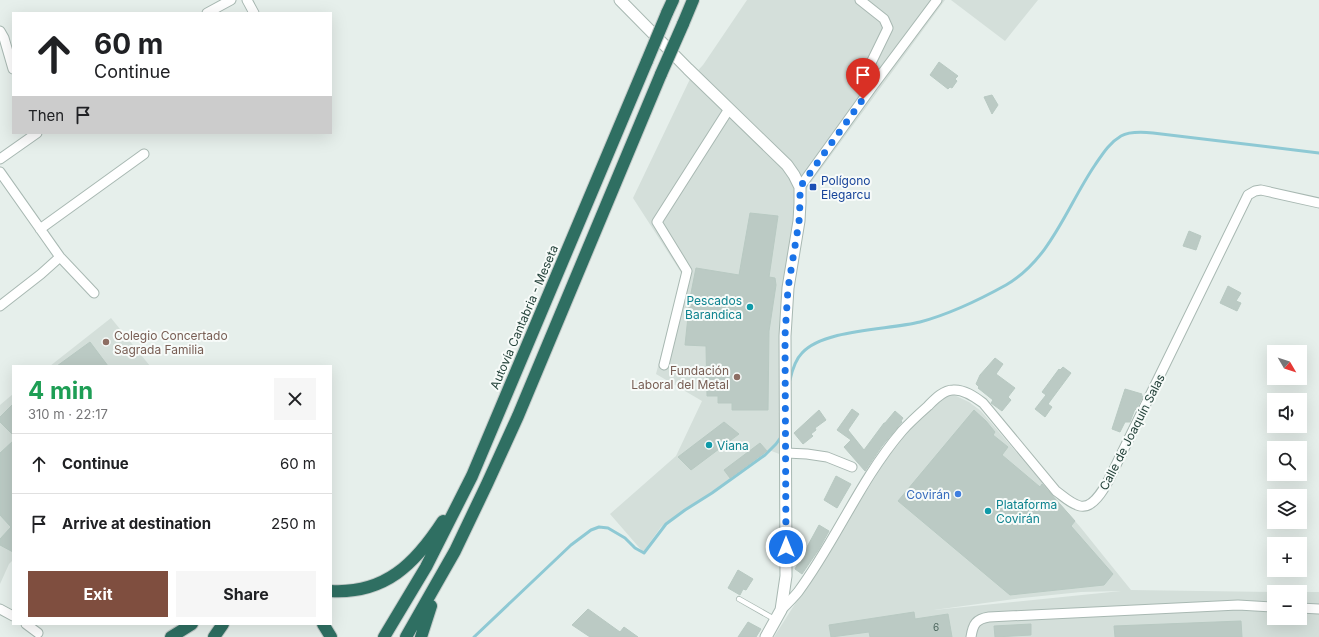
<!DOCTYPE html>
<html lang="en">
<head>
<meta charset="utf-8">
<style>
	:root { --surface:#fff; --page:#f6f6f6; --text:#202124; --muted:#757577; --line:#e0e0e0; --accent:#7f4e3f }
	body { margin:0; font-family:Inter,sans-serif; background:var(--page); color:var(--text); height:100vh; display:flex; flex-direction:column; font-size:15px; white-space:nowrap }
	* { box-sizing:border-box; margin:0 }
	p { font-size:13px; color:var(--muted) }
	.icon { flex:none; width:22px; height:22px; fill:none; stroke:currentColor; stroke-width:2; stroke-linecap:round; stroke-linejoin:round }
	.map { position:relative; flex:1; overflow:hidden }
	.sheet { position:absolute; left:12px; top:365px; width:320px; height:260px; display:flex; flex-direction:column; background:var(--surface); border-radius:0px; box-shadow:0 4px 16px #0002 }
	.sheet>* { flex:none }
	.top-card { position:absolute; left:12px; top:12px; width:320px; height:122px; border-radius:0px; box-shadow:0 4px 16px #0002; background:#fff; color:var(--text); overflow:hidden }
	.needle { width:26px; rotate:129deg }
	.buttons { position:absolute; left:1267px; top:345px; display:grid; gap:8px }
	.buttons a { display:grid; place-items:center; width:40px; height:40px; border-radius:0px; background:var(--surface); box-shadow:0 4px 16px #0002; font-size:20px }
	.pin { position:absolute; display:grid; place-items:center; width:34px; height:34px; color:#fff; margin:-41px -17px; border-radius:50% 50% 50% 0; rotate:-45deg; box-shadow:0 0 4px #0007 }
	.pin .icon { rotate:45deg }
	.me { position:absolute; width:44px; margin:-22px; rotate:0deg; stroke-linejoin:round; filter:drop-shadow(0 0 3px #0008) }
	.turn { display:flex; align-items:center; gap:14px; height:84px; padding:0 16px; font-size:18px }
	.turn .icon { width:52px; height:52px; stroke-width:2.5 }
	.turn b { display:block; font-size:28px; line-height:34px }
	.then { display:flex; align-items:center; height:38px; padding:0 16px; background:#0003; gap:8px; font-size:15px }
	.round { display:grid; place-items:center; flex:none; width:42px; height:42px; border-radius:0px; background:var(--page) }
	.head { display:flex; align-items:center; justify-content:space-between; height:68px; padding:0 16px }
	h1 { font-size:24px; font-weight:700; line-height:30px; color:#1e9e55 }
	.button { display:flex; gap:8px; margin-top:auto; padding:8px 16px }
	.button a { flex:1; height:46px; border-radius:0px; background:var(--accent); color:#fff; font-size:16px; font-weight:700; line-height:46px; text-align:center }
	.button a+a { background:var(--page); color:var(--text) }
	ul { padding:0; list-style:none }
	li { display:flex; align-items:center; gap:12px; height:60px; padding:0 16px; border-top:1px solid var(--line) }
	li div { flex:1 }
	li b { display:block; font-size:15px }
	li em { font-style:normal }
	.map>svg:first-child { display:block }
	.built { fill:#d4dfda; fill-rule:evenodd }
	.lines { fill:none; stroke-linecap:round; stroke-linejoin:round }
	.stream { stroke:#8ec9d4; stroke-width:3 }
	.building { fill:#bbcac4; stroke:#b8c9c2 }
	.service-casing { stroke:#a8b8b2; stroke-width:6 }
	.minor-casing { stroke:#a8b8b2; stroke-width:11 }
	.tertiary-casing { stroke:#a8b8b2; stroke-width:13 }
	.motorway-casing { stroke:#c2cac8; stroke-width:14 }
	.service { stroke:#fff; stroke-width:4.5 }
	.minor { stroke:#fff; stroke-width:9 }
	.tertiary { stroke:#fff; stroke-width:11 }
	.motorway { stroke:#2f6f62; stroke-width:12 }
	.motorway-bridge-casing { stroke:#c2cac8; stroke-width:14; stroke-linecap:butt }
	.motorway-bridge { stroke:#2f6f62; stroke-width:12 }
	.route { stroke:#1a73e8; stroke-width:7; stroke-dasharray:0 12.6 }
	.transit-dot { fill:#1a4fb4; stroke:#f7fbf9; stroke-width:1.5 }
	.culture-dot { fill:#0f9aa8; stroke:#f7fbf9; stroke-width:1.5 }
	.education-dot { fill:#8d6e63; stroke:#f7fbf9; stroke-width:1.5 }
	.shop-dot { fill:#3f7fe0; stroke:#f7fbf9; stroke-width:1.5 }
	.labels { text-anchor:middle; dominant-baseline:central; stroke-width:4; stroke-linejoin:round; paint-order:stroke }
	.number-label { font-size:10px; fill:#4a645c }
	.transit-label { font-size:12px; fill:#164399; stroke:#f7fbf9; text-anchor:start }
	.culture-label { font-size:12px; fill:#0d838f; stroke:#f7fbf9; text-anchor:start }
	.street-label { font-size:12px; fill:#24423a; stroke:#f7fbf9 }
	.education-label { font-size:12px; fill:#785e54; stroke:#f7fbf9; text-anchor:start }
	.shop-label { font-size:12px; fill:#366cbe; stroke:#f7fbf9; text-anchor:end }
</style>
</head>
<body>
<div class="map">
<svg width="1319" height="637" viewBox="0 0 1319 637">
	<rect width="100%" height="100%" fill="#e6efeb"/>
	<path class="built" d="M747,0H945L807,188L790,314L792,459L769,450L712,493L682,511L661,527L643,552L610,514L676,456L702,401L656,374L682,274L633,198L690,79L703,65Z
		M951,0H1038L1005,41Z
		M111,318L150,366H50Z
		M13,394V560L9,564L0,584V405Z
		M947,395H954L969,402L981,411L1081,528L1131,590L1281,592H1274V618H1300V592H1319V637H774L886,460L912,427ZM1121,591L934,610L1022,598L1081,592Z"/>
	<g class="lines">
		<path class="stream" d="M790,380C792,371 795,360 802,353C824,329 888,330 920,322C950,314 979,300 1006,285C1051,259 1067,206 1095,165C1102,155 1109,143 1121,136C1130,131 1143,132 1153,133L1319,153
			M474,637L571,545L591,530L599,527L608,528L625,538L635,548L644,553L666,524L685,510L712,493L765,455L776,444L781,437"/>
	</g>
	<path class="building" d="M939,62L958,76L955,79L957,81L952,88L950,87L948,89L930,75Z
		M992,95L998,105L992,114L984,97Z
		M750,213L778,216L769,277L775,278L776,285L769,331L768,410H732V403H718V396H707L706,346L685,345L690,298L696,268L739,275Z
		M1189,231L1201,236L1196,250L1183,246Z
		M1228,286L1241,293L1236,301L1241,303L1237,311L1220,303Z
		M90,342L108,366H57Z
		M995,358L1003,364L996,374L1015,388L1008,397L1011,400L1002,411L991,403L993,400L978,388L979,387L976,384L980,375Z
		M1063,367L1071,373L1048,404L1052,407L1045,417L1035,409L1046,395L1042,392L1059,369L1060,370Z
		M1125,389L1142,394L1141,396H1143L1136,410L1135,409L1130,422H1125L1120,432L1112,429Z
		M13,404V435L0,422V417Z
		M852,409L859,414L848,430L864,450L884,423H885L895,411L903,418L901,421L902,422L882,446L865,471L844,447L851,440L837,430Z
		M819,410L826,420L815,428L816,430L811,434L813,436L803,444L794,433Z
		M974,410L986,421L995,432L993,435L1008,447L1002,455L1040,487L1042,484L1075,521L1071,526L1113,574L1104,585L1010,595L898,501Z
		M724,422L739,434L691,470L678,457Z
		M13,441V552L0,545V539L11,527L0,515V453Z
		M760,443L767,451L730,478L724,470Z
		M836,476L851,484L837,508L824,500Z
		M819,525L829,531L819,549L802,574L795,569Z
		M738,570L753,579L746,590L743,589L740,595L728,588Z
		M588,609L620,632L624,627L638,637H590L572,625Z
		M914,612L915,619L948,614L952,637H870L869,632L831,637L829,625Z
		M1241,621L1242,637H1115L1114,626Z
		M748,622L761,629L756,637H738Z
		M1031,624V635L995,637L994,626Z"/>
	<g class="lines">
		<g class="service-casing">
			<path id="service" d="M739,599L776,620"/>
		</g>
		<g class="minor-casing">
			<path id="minor" d="M247,0L254,13
				M860,0L884,19L888,28L869,67L872,87
				M207,13L231,0
				M0,31L4,38L13,69
				M0,159L37,133
				M0,172L60,257L94,293
				M800,187L872,87L937,0
				M40,229L144,154
				M0,306L41,274L60,257
				M664,365L687,271L657,222L729,109
				M786,453L807,454L827,457L852,467
				M1300,608L1319,609
				M0,609L13,616
				M781,610C787,604 793,598 798,592C836,541 860,480 902,431C910,422 919,414 928,406C934,400 943,390 953,390C964,389 975,397 983,403L1056,491C1063,496 1071,504 1080,506C1097,510 1111,475 1117,463L1248,195L1255,191L1261,190L1319,203
				M26,624L38,633
				M971,637C973,624 976,619 989,617L1238,605L1274,607"/>
		</g>
		<g class="tertiary-casing">
			<path id="tertiary" d="M620,0L688,69L787,165L794,175L800,187V203L799,221L788,288L785,336L786,576L781,610L766,637"/>
		</g>
		<g class="motorway-casing">
			<path id="motorway" d="M667,13L673,0
				M683,24L693,0
				M331,591C385,594 415,564 443,521
				M323,624L331,637
				M171,637L192,624
				M214,637L223,624
				M384,637L426,567L472,476L647,61
				M406,637L455,551L487,484L518,416L661,74
				M421,637L431,606"/>
		</g>
		<use href="#service" class="service"/>
		<use href="#minor" class="minor"/>
		<use href="#tertiary" class="tertiary"/>
		<use href="#motorway" class="motorway"/>
		<g class="motorway-bridge-casing">
			<path id="motorway-bridge" d="M647,61L667,13
				M661,74L683,24"/>
		</g>
		<use href="#motorway-bridge" class="motorway-bridge"/>
	</g>
	<g class="lines">
		<path class="route" d="M786,547L785,336L788,288L799,222L800,203V187L863,99"/>
	</g>
	<rect class="transit-dot" x="809" y="183" width="8" height="8" rx="2"/>
	<g class="culture-dot">
		<circle cx="750" cy="307" r="4"/>
		<circle cx="709" cy="445" r="4"/>
		<circle cx="988" cy="511" r="4"/>
	</g>
	<g class="education-dot">
		<circle cx="106" cy="342" r="4"/>
		<circle cx="737" cy="377" r="4"/>
	</g>
	<circle class="shop-dot" cx="958" cy="494" r="4"/>
	<g class="labels">
		<g class="number-label">
			<text x="936" y="627">6</text>
		</g>
		<g class="transit-label">
			<text x="821" y="180">Polígono<tspan x="821" dy="14">Elegarcu</tspan></text>
		</g>
		<g class="culture-label">
			<text x="742" y="300" text-anchor="end">Pescados<tspan x="742" dy="14">Barandica</tspan></text>
			<text x="717" y="445">Viana</text>
			<text x="996" y="504">Plataforma<tspan x="996" dy="14">Covirán</tspan></text>
		</g>
		<g class="street-label">
			<text transform="translate(524 317) rotate(-67)">Autovía Cantabria - Meseta</text>
			<text transform="translate(1132 432) rotate(-63)">Calle de Joaquín Salas</text>
		</g>
		<g class="education-label">
			<text x="114" y="335">Colegio Concertado<tspan x="114" dy="14">Sagrada Familia</tspan></text>
			<text x="729" y="370" text-anchor="end">Fundación<tspan x="729" dy="14">Laboral del Metal</tspan></text>
		</g>
		<g class="shop-label">
			<text x="950" y="494">Covirán</text>
		</g>
	</g>
</svg>
<div class="buttons">
<a><svg class="needle" viewBox="-14 -14 28 28"><path d="M0-13l5 13h-10z" fill="#e53935"/><path d="M0 13l5-13h-10z" fill="#757577"/></svg></a>
<a><svg class="icon" aria-label="sound" viewBox="0 0 24 24"><path d="M4 9h4l5-4v14l-5-4H4zM17 9q2 3 0 6"/></svg></a>
<a><svg class="icon" aria-label="search" viewBox="0 0 24 24"><circle cx="10" cy="10" r="6"/><path d="M15 15l6 6"/></svg></a>
<a><svg class="icon" aria-label="layers" viewBox="0 0 24 24"><path d="M12 4l9 5-9 5-9-5zM3 14l9 5 9-5"/></svg></a>
<a>+</a>
<a>−</a>
</div>
<div class="pin" style="left:863px;top:99px;background:#d93025"><svg class="icon" aria-label="arrive" viewBox="0 0 24 24"><path d="M6 21V4h12l-3 4 3 4H6"/></svg></div>
<svg class="me" style="left:786px;top:547px" viewBox="-20 -20 40 40"><circle r="17" fill="#1a73e8" stroke="#fff" stroke-width="3"/><path d="M0-11L8 9 0 5-8 9z" fill="#fff"/></svg>
<div class="top-card">
<div class="turn"><svg class="icon" aria-label="ahead" viewBox="0 0 24 24"><path d="M12 20V5M6 11l6-6 6 6"/></svg><div><b>60 m</b>Continue</div></div>
<div class="then">Then<svg class="icon" aria-label="arrive" viewBox="0 0 24 24"><path d="M6 21V4h12l-3 4 3 4H6"/></svg></div>
</div>
<section class="sheet">
<div class="head"><div><h1>4 min</h1><p>310 m · 22:17</p></div><a class="round"><svg class="icon" aria-label="close" viewBox="0 0 24 24"><path d="M6 6l12 12M18 6L6 18"/></svg></a></div>
<ul>
<li><svg class="icon" aria-label="ahead" viewBox="0 0 24 24"><path d="M12 20V5M6 11l6-6 6 6"/></svg><div><b>Continue</b></div><em>60 m</em></li>
<li><svg class="icon" aria-label="arrive" viewBox="0 0 24 24"><path d="M6 21V4h12l-3 4 3 4H6"/></svg><div><b>Arrive at destination</b></div><em>250 m</em></li>
</ul>
<div class="button"><a>Exit</a><a>Share</a></div>
</section>
</div>
</body>
</html>
